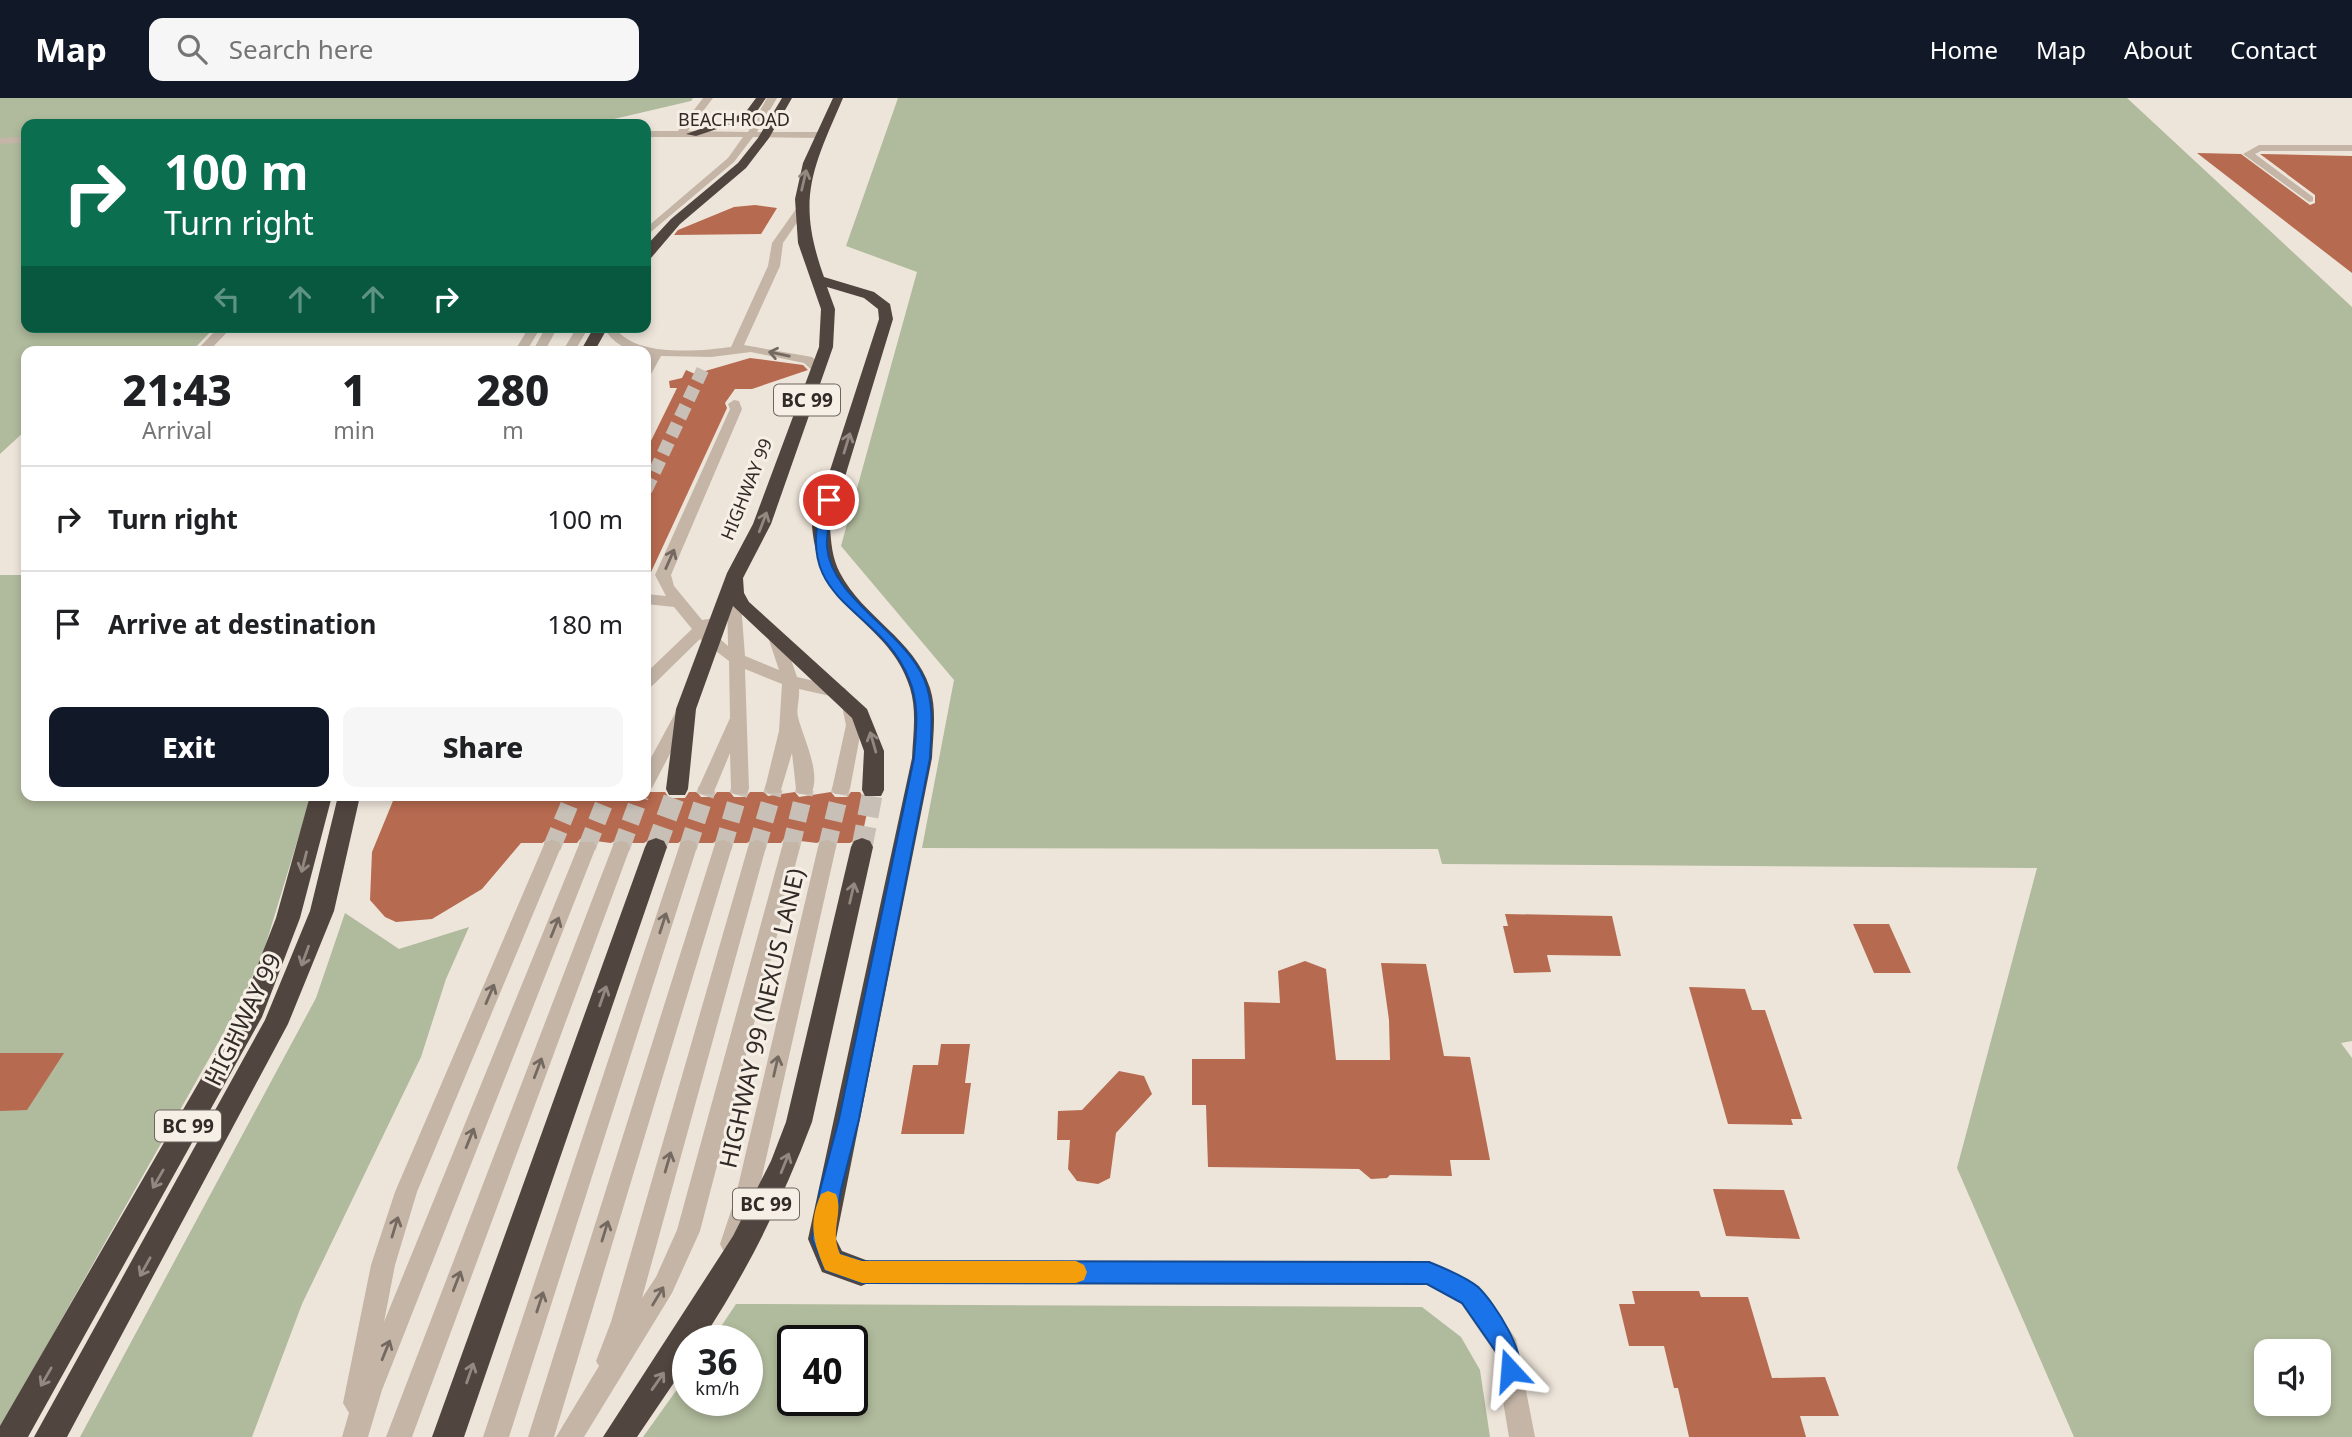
<!DOCTYPE html>
<html lang="en">
<head>
<meta charset="utf-8">
<style>
	:root { --surface:#fff; --page:#f6f6f6; --text:#202124; --muted:#757577; --line:#e0e0e0; --accent:#111827 }
	body { margin:0; font-family:"Noto Sans",sans-serif; background:var(--page); color:var(--text); height:100vh; display:flex; flex-direction:column; font-size:26px; white-space:nowrap }
	* { box-sizing:border-box; margin:0 }
	p { font-size:23px; color:var(--muted) }
	.icon { flex:none; width:38px; height:38px; fill:none; stroke:currentColor; stroke-width:2; stroke-linecap:round; stroke-linejoin:round }
	.map { position:relative; flex:1; overflow:hidden }
	.drawer { position:absolute; left:21px; top:248px; width:630px; height:455px; display:flex; flex-direction:column; background:var(--surface); border-radius:14px; box-shadow:0 4px 10px #0003 }
	.drawer>* { flex:none }
	.guide { position:absolute; left:21px; top:21px; width:630px; height:214px; border-radius:14px; box-shadow:0 4px 10px #0003; background:#0b6e4f; color:#fff; overflow:hidden }
	.tools { position:absolute; left:2254px; top:1241px; display:grid; gap:14px }
	.tools a { display:grid; place-items:center; width:77px; height:77px; border-radius:14px; background:var(--surface); box-shadow:0 4px 10px #0003; font-size:35px }
	.speed { position:absolute; left:672px; top:1227px; display:flex; gap:14px; font-size:35px; font-weight:700; text-align:center }
	.speed>* { display:grid; place-content:center; width:91px; height:91px; border-radius:50%; background:var(--surface); box-shadow:0 4px 10px #0003; line-height:1 }
	.speed small { font-size:18px; font-weight:400 }
	.speed .limit { border:4px solid #111; border-radius:10px; background:#fff; color:#111 }
	.pin { position:absolute; display:grid; place-items:center; width:60px; height:60px; color:#fff; margin:-30px; border:4px solid #fff; border-radius:50%; box-shadow:0 2px 7px #0007 }
	.me { position:absolute; width:77px; margin:-38px; rotate:341deg; stroke-linejoin:round; filter:drop-shadow(0 0 5px #0008) }
	.turn { display:flex; align-items:center; gap:24px; height:147px; padding:0 28px; font-size:32px }
	.turn .icon { width:91px; height:91px; stroke-width:2.5 }
	.turn b { display:block; font-size:49px; line-height:60px }
	.lanes { display:flex; align-items:center; height:66px; padding:0 28px; background:#0003; justify-content:center; gap:35px; direction:ltr }
	.lanes .off { opacity:.35 }
	.eta { display:flex; justify-content:space-evenly; align-items:center; height:119px; text-align:center }
	.eta b { font-size:42px; font-weight:800; line-height:49px }
	.button { display:flex; gap:14px; margin-top:auto; padding:14px 28px }
	.button a { flex:1; height:80px; border-radius:14px; background:var(--accent); color:#fff; font-size:28px; font-weight:800; line-height:80px; text-align:center }
	.button a+a { background:var(--page); color:var(--text) }
	ul { padding:0; list-style:none }
	li { display:flex; align-items:center; gap:21px; height:105px; padding:0 28px; border-top:2px solid var(--line) }
	li div { flex:1 }
	li b { display:block; font-size:26px }
	li em { font-style:normal }
	header { display:flex; align-items:center; gap:42px; box-sizing:border-box; height:98px; padding:0 35px; background:var(--accent); color:#fff }
	header strong { font-size:33px }
	nav { display:flex; gap:38px; margin-inline-start:auto; font-size:24px }
	.search { width:490px; height:63px; background:var(--page); display:flex; align-items:center; gap:18px; box-sizing:border-box; padding:0 24px; border-radius:14px; color:var(--muted); font-size:26px }
	.map>svg:first-child { display:block }
	.green { fill:#b0ba9c; fill-rule:evenodd }
	.building { fill:#b66a4f }
	.lines { fill:none; stroke-linecap:round; stroke-linejoin:round }
	.minor-tunnel-far1 { stroke:#c8c0b6; stroke-width:13; stroke-dasharray:13 7; stroke-linecap:butt }
	.minor-tunnel { stroke:#c8c0b6; stroke-width:18; stroke-dasharray:18 9; stroke-linecap:butt }
	.highway-tunnel { stroke:#c8c0b6; stroke-width:21; stroke-dasharray:21 10; stroke-linecap:butt }
	.minor { fill:#c4b5a7; fill-rule:evenodd }
	.highway { fill:#51453f; fill-rule:evenodd }
	.oneway { stroke:#938981 }
	.oneway2 { stroke:#746961 }
	.route { fill:#1a73e8; stroke:#114b97; stroke-width:2 }
	.slow { fill:#f59e0b }
	.labels { text-anchor:middle; dominant-baseline:central; stroke-width:6; stroke-linejoin:round; paint-order:stroke }
	.far-street-label { font-size:18px; fill:#322a27; stroke:#f6efe5 }
	.shield { fill:#f6efe5; stroke:#6d6560; stroke-width:2 }
	.shield-label { font-size:19px; font-weight:bold; fill:#322a27 }
	.near-street-label { font-size:24px; fill:#322a27; stroke:#f6efe5 }
</style>
</head>
<body>
<header>
<strong>Map</strong>
<div class="search"><svg class="icon" aria-label="search" viewBox="0 0 24 24"><circle cx="10" cy="10" r="6"/><path d="M15 15l6 6"/></svg>Search here</div>
<nav><a>Home</a><a>Map</a><a>About</a><a>Contact</a></nav>
</header>
<div class="map">
<svg width="2352" height="1339" viewBox="0 0 2352 1339">
	<rect width="100%" height="100%" fill="#eee5da"/>
	<path class="green" d="M0,0H693L691,3L614,21L417,26H26V229H215L191,254H26V332L0,356Z
		M898,0H2127L2352,209V943L2341,945L2352,960V1339H2074L1957,1070L2037,770L1442,766L1438,751L922,750L954,582L841,448L917,174L846,148ZM2319,1253V1306H2266V1253Z
		M0,477H26V698H311L264,852L240,906L0,1330Z
		M345,815L399,851L469,829L446,881L421,959L302,1206L252,1339H80L316,900Z
		M736,1206L1422,1209L1461,1239L1480,1272L1490,1339H643L688,1276V1302H747V1242H712ZM793,1242H852V1302H793Z"/>
	<path class="building" d="M2197,55L2241,56L2310,107L2315,105V97L2260,56L2352,58V175Z
		M755,107L777,110L761,136L674,137L678,132L734,109Z
		M750,260L803,267L808,272L752,291H735L725,305L727,310L646,485V353L677,290H670L669,283L682,280L686,272L695,276Z
		M646,694H665L669,700H685L689,694H697L701,699H713L717,694H730L734,699H746L750,694H764L768,698L795,694L799,699L831,694L835,699H847L851,694H860L863,699L870,701L862,738L850,745H837L826,739L817,745L784,741L781,745H767L756,739L747,745H733L722,739L713,745H698L687,739L678,745H668L655,738L644,745H631L620,740L611,745L580,741L577,745H562L551,739L542,745H521L482,791L432,821L396,824L385,819L370,802L372,754L395,698H646Z
		M1505,816L1612,818L1621,858L1547,857L1551,874L1514,875L1503,828H1508Z
		M1853,826H1889L1911,875H1874Z
		M1305,863L1326,871L1336,962H1390L1389,922L1381,865L1426,866L1444,958L1470,959L1490,1062H1450L1452,1078L1390,1077L1387,1080L1371,1081L1359,1071L1208,1069L1206,1007H1192V961H1245L1244,904L1280,905L1278,873Z
		M1689,889L1745,891L1752,912H1765L1802,1021H1791L1793,1027L1728,1026Z
		M941,946H970L965,985H971L964,1036H901L913,967H938Z
		M0,955H64L27,1012L0,1013Z
		M1119,973L1144,978L1152,996L1116,1035L1110,1080L1098,1086L1077,1083L1068,1071L1070,1042H1057L1058,1013L1082,1012Z
		M1713,1091L1784,1092L1800,1141L1726,1138Z
		M1632,1193H1699L1701,1199H1748L1772,1280L1825,1279L1839,1318H1800L1806,1339H1689L1678,1290H1674L1664,1248H1629L1619,1206H1635Z"/>
	<g class="lines">
		<path class="minor-tunnel-far1" d="M646,392L703,271"/>
		<path class="minor-tunnel" d="M552,749L573,698
			M587,749L607,698
			M688,749L707,691
			M723,749L740,691
			M757,749L774,690
			M791,749L805,691
			M827,749L841,691
			M621,750L640,698"/>
		<path class="highway-tunnel" d="M656,749L677,691
			M862,749L873,692"/>
		<path class="minor" d="M703,0H713L688,33L748,34L767,0H777L757,34H821L826,37L821,40L753,39L734,64L646,138V130L728,60L743,39H646V33H678Z
			M26,39V45L0,46V40Z
			M2259,47H2352V53H2261L2255,56L2313,99V103L2309,104L2243,56Z
			M796,111L805,113L783,145L780,168L744,247L812,259L822,268V274H814L804,265L751,254L711,259L661,258L650,278L646,279L648,258H646V254C627,254 613,245 603,229H615C634,260 700,253 731,249L768,168L772,145Z
			M219,229H232L208,254H195Z
			M529,229H541L526,254H514Z
			M546,229H558L544,254H532Z
			M577,229H589L574,254H562Z
			M734,302L739,303L742,311L671,477L674,488L702,522L715,520L717,524L710,532L728,548L727,495L730,492H740L745,558L779,572L769,542L777,537L783,538L797,579L845,590L847,594L839,600L799,591C800,600 796,611 798,619C803,640 822,675 811,696H799L796,691L792,655L780,695H768L765,690L779,633L782,586L745,571L749,691L746,696H734L731,691L730,655L713,696H701L698,691L730,620L729,563L700,541L652,588L646,590V575L692,531L674,509L646,506V496L666,498L655,477L730,311L728,306Z
			M849,597L857,603L862,627L850,691L847,696H835L832,691L846,627L841,603Z
			M684,608L692,614L652,690L646,691V669L678,610Z
			M552,742L559,744L561,749L417,1094L395,1167L384,1224L578,749L580,744H594L596,749L382,1292L368,1339H342L349,1315L343,1305L371,1167L395,1094L543,749L545,744Z
			M688,742L695,744L697,749L509,1339H483L679,749L681,744Z
			M723,742L730,744L732,749L554,1339H528L714,749L716,744Z
			M757,742L764,744L766,749L642,1200L656,1179L677,1132L782,749L784,744H798L800,749L700,1133L672,1195L584,1339H556L599,1268L596,1263L611,1224L748,749L750,744Z
			M827,742L834,744L836,749L757,1101L740,1154L732,1158L724,1154L720,1146L735,1101L818,749L820,744Z
			M621,743L628,745L630,750L412,1339H386L612,750L614,745Z
			M861,1162L1429,1163L1479,1188L1516,1241L1535,1339H1509L1495,1255L1461,1206L1427,1187L861,1186L853,1182L849,1174L853,1166Z"/>
		<path class="highway" d="M756,0H766L753,19L696,38L686,36L745,15Z
			M782,0H792L769,40L746,70L680,126L651,160L646,161V148L671,121L738,65L758,40Z
			M833,0H843C812,72 796,101 824,179L874,194L890,206L893,221L830,428C831,444 832,460 840,475C863,519 914,541 930,590C937,612 933,637 932,660L836,1141L842,1153L871,1164L875,1174L871,1184L861,1188L822,1174L808,1141L912,660C913,637 917,613 910,590C890,522 819,517 812,428L879,221L878,211L864,200L827,189L835,211L833,249L771,426L743,480L744,495L749,504L867,611L884,653V692L881,698H865L862,692L864,653L852,620L733,508L696,611L688,691L685,697H669L666,691L676,611L727,475L753,426L819,249L821,211L798,145L795,101L803,65Z
			M594,229H608L594,254H580Z
			M310,698H332L300,820L262,919L28,1339H0V1328L239,915L276,820Z
			M338,698H360L334,813L288,926L67,1339H34L265,922L310,813Z
			M656,740L664,743L667,749L464,1339H432L645,749L648,743Z
			M862,740L870,743L873,749L812,1024C783,1101 747,1174 702,1242H688V1264L637,1339H603L733,1138L771,1063L786,1024L851,749L854,743Z"/>
	</g>
	<defs><path id="oneway-shaft" d="M-6 0H5M1.5-3L5.5 0L1.5 3" fill="none" stroke-width="1.6" stroke-linecap="round" stroke-linejoin="round" transform="scale(1.75)"/></defs>
	<g class="oneway">
		<use href="#oneway-shaft" transform="translate(804 82) rotate(-77)"/>
		<use href="#oneway-shaft" transform="translate(847 345) rotate(-73)"/>
		<use href="#oneway-shaft" transform="translate(763 424) rotate(-69)"/>
		<use href="#oneway-shaft" transform="translate(873 644) rotate(-106)"/>
		<use href="#oneway-shaft" transform="translate(304 764) rotate(104)"/>
		<use href="#oneway-shaft" transform="translate(852 795) rotate(-77)"/>
		<use href="#oneway-shaft" transform="translate(305 858) rotate(110)"/>
		<use href="#oneway-shaft" transform="translate(603 898) rotate(-71)"/>
		<use href="#oneway-shaft" transform="translate(785 1065) rotate(-68)"/>
		<use href="#oneway-shaft" transform="translate(158 1081) rotate(120)"/>
		<use href="#oneway-shaft" transform="translate(145 1169) rotate(119)"/>
		<use href="#oneway-shaft" transform="translate(470 1275) rotate(-71)"/>
		<use href="#oneway-shaft" transform="translate(46 1279) rotate(120)"/>
		<use href="#oneway-shaft" transform="translate(658 1283) rotate(-55)"/>
	</g>
	<g class="oneway2">
		<use href="#oneway-shaft" transform="translate(779 256) rotate(-168)"/>
		<use href="#oneway-shaft" transform="translate(670 461) rotate(-66)"/>
		<use href="#oneway-shaft" transform="translate(663 825) rotate(-72)"/>
		<use href="#oneway-shaft" transform="translate(555 829) rotate(-68)"/>
		<use href="#oneway-shaft" transform="translate(490 896) rotate(-67)"/>
		<use href="#oneway-shaft" transform="translate(776 968) rotate(-77)"/>
		<use href="#oneway-shaft" transform="translate(538 970) rotate(-69)"/>
		<use href="#oneway-shaft" transform="translate(470 1040) rotate(-68)"/>
		<use href="#oneway-shaft" transform="translate(668 1064) rotate(-74)"/>
		<use href="#oneway-shaft" transform="translate(395 1129) rotate(-73)"/>
		<use href="#oneway-shaft" transform="translate(605 1133) rotate(-73)"/>
		<use href="#oneway-shaft" transform="translate(457 1183) rotate(-69)"/>
		<use href="#oneway-shaft" transform="translate(658 1198) rotate(-59)"/>
		<use href="#oneway-shaft" transform="translate(540 1204) rotate(-72)"/>
		<use href="#oneway-shaft" transform="translate(386 1252) rotate(-68)"/>
	</g>
	<path class="route" d="M829,398L836,402C831,418 826,433 827,449C831,500 905,534 924,581C935,607 931,634 930,660L859,1021L841,1092L833,1141L840,1156L862,1163L1429,1164C1444,1170 1466,1179 1478,1189C1495,1205 1528,1257 1519,1280L1510,1284L1502,1280L1496,1254L1462,1205L1427,1186L862,1185L825,1172L812,1141L820,1092L839,1021L914,660C916,634 920,607 909,581C880,507 790,507 823,402Z"/>
	<path class="slow" d="M828,1093L836,1096C844,1115 829,1132 840,1156L862,1163H1076L1084,1167L1087,1174L1084,1182L1076,1185H862L825,1172C813,1143 808,1126 821,1096Z"/>
	<g class="labels">
		<g class="far-street-label">
			<text x="734" y="21">BEACH ROAD</text>
			<text transform="translate(746 391) rotate(-68)">HIGHWAY 99</text>
		</g>
		<g class="shield">
			<rect x="774" y="286.5" width="66" height="31" rx="5"/>
			<rect x="155" y="1012.5" width="66" height="31" rx="5"/>
			<rect x="733" y="1090.5" width="66" height="31" rx="5"/>
		</g>
		<g class="shield-label">
			<text x="807" y="302">BC 99</text>
			<text x="188" y="1028">BC 99</text>
			<text x="766" y="1106">BC 99</text>
		</g>
		<g class="near-street-label">
			<text transform="translate(761 920) rotate(-77)">HIGHWAY 99 (NEXUS LANE)</text>
			<text transform="translate(242 921) rotate(-64)">HIGHWAY 99</text>
		</g>
	</g>
</svg>
<div class="tools">
<a><svg class="icon" aria-label="sound" viewBox="0 0 24 24"><path d="M4 9h4l5-4v14l-5-4H4zM17 9q2 3 0 6"/></svg></a>
</div>
<div class="speed"><div>36<small>km/h</small></div><div class="limit">40</div></div>
<div class="pin" style="left:829px;top:402px;background:#d93025"><svg class="icon" aria-label="arrive" viewBox="0 0 24 24"><path d="M6 21V4h12l-3 4 3 4H6"/></svg></div>
<svg class="me" style="left:1510px;top:1272px" viewBox="-20 -20 40 40"><path d="M0-17L14 15 0 8-14 15z" fill="#1a73e8" stroke="#fff" stroke-width="4"/></svg>
<div class="guide">
<div class="turn"><svg class="icon" aria-label="right" viewBox="0 0 24 24"><path d="M7 20v-9h11M14 6l5 5-5 5"/></svg><div><b>100 m</b>Turn right</div></div>
<div class="lanes"><svg class="icon off" aria-label="left" viewBox="0 0 24 24"><path d="M17 20v-9H6M10 6l-5 5 5 5"/></svg><svg class="icon off" aria-label="ahead" viewBox="0 0 24 24"><path d="M12 20V5M6 11l6-6 6 6"/></svg><svg class="icon off" aria-label="ahead" viewBox="0 0 24 24"><path d="M12 20V5M6 11l6-6 6 6"/></svg><svg class="icon" aria-label="right" viewBox="0 0 24 24"><path d="M7 20v-9h11M14 6l5 5-5 5"/></svg></div>
</div>
<section class="drawer">
<div class="eta">
<div><b>21:43</b><p>Arrival</p></div>
<div><b>1</b><p>min</p></div>
<div><b>280</b><p>m</p></div>
</div>
<ul>
<li><svg class="icon" aria-label="right" viewBox="0 0 24 24"><path d="M7 20v-9h11M14 6l5 5-5 5"/></svg><div><b>Turn right</b></div><em>100 m</em></li>
<li><svg class="icon" aria-label="arrive" viewBox="0 0 24 24"><path d="M6 21V4h12l-3 4 3 4H6"/></svg><div><b>Arrive at destination</b></div><em>180 m</em></li>
</ul>
<div class="button"><a>Exit</a><a>Share</a></div>
</section>
</div>
</body>
</html>
